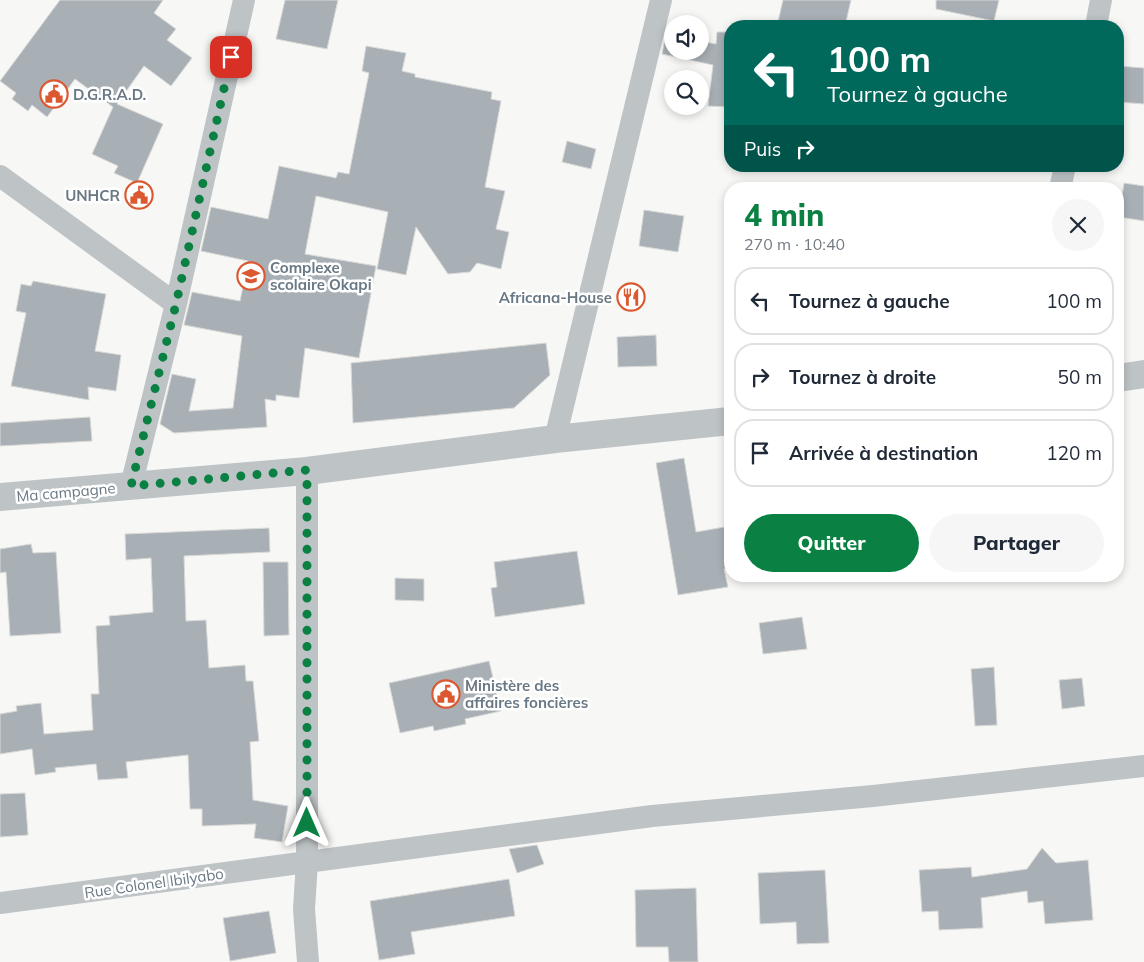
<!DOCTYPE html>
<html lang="fr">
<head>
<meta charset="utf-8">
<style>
	:root { --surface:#fff; --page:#f6f6f7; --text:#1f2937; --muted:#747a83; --line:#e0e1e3; --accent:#0b8043 }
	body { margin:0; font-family:Mulish,sans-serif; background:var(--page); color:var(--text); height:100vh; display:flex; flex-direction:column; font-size:19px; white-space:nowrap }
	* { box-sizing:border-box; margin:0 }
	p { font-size:16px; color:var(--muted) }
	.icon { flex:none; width:28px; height:28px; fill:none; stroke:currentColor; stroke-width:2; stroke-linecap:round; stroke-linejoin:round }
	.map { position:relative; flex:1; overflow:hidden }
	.panel { position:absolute; left:724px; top:182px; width:400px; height:400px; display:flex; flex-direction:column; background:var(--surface); border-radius:20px; box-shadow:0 2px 8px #0003 }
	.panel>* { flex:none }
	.top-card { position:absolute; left:724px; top:20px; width:400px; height:152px; border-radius:20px; box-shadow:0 2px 8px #0003; background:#00695c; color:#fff; overflow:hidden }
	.tools { position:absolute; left:664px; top:15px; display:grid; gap:10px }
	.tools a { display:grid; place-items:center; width:45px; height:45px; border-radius:50%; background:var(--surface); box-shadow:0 2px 8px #0003; font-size:25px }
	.pin { position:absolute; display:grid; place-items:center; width:42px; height:42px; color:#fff; margin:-21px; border-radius:10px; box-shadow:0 2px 8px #0006 }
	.me { position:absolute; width:55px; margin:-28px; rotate:0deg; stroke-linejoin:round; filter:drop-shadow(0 0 4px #0008) }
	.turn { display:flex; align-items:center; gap:18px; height:105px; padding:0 20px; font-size:22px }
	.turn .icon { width:65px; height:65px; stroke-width:2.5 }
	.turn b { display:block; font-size:35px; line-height:42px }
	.then { display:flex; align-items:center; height:48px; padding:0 20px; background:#0003; gap:10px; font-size:19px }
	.round { display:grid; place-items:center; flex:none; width:52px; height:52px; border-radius:26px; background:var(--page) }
	.overview { display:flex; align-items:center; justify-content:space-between; height:85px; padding:0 20px }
	h1 { font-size:30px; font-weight:800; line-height:38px; color:var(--accent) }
	.cta { display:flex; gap:10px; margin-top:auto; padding:10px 20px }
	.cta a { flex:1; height:58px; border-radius:30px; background:var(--accent); color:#fff; font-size:20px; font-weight:800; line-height:58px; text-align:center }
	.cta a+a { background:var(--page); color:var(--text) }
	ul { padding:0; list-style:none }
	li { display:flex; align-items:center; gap:15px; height:68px; margin:0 10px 8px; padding:0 10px; border:2px solid var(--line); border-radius:20px }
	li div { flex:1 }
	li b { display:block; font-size:19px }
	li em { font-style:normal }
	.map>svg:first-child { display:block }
	.building { fill:#a8b0b5; stroke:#d9d9d7 }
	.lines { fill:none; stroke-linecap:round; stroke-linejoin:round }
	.minor { stroke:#bec3c6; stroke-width:22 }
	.tertiary { stroke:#bec3c6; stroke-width:28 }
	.route { stroke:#0b8043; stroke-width:9; stroke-dasharray:0 16.2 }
	.labels { text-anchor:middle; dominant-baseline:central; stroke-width:5; stroke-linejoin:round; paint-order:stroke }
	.poi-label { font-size:15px; font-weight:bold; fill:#687884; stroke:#fff; text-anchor:start }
	.street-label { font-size:15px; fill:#687884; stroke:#fff }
</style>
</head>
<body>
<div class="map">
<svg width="1144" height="962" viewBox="0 0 1144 962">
	<rect width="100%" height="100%" fill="#f7f7f5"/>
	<path class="building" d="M60,0H163L154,13L176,29L167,40L192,58L171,86L144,66L117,104L163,124L137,183L114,173L118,166L92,154L113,107L75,79L47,117L32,105L28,111L12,99L16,93L0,81Z
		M285,0H338L327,49L276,39Z
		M783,0H851L845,26H777Z
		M936,0H999L994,21L936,9Z
		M717,32H730V107L708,106L713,65L662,54L666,34L672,35V51H700V41L716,44Z
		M366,46L406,53L402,71L415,74V77L492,92L491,99L501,101L485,187L505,191L496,229L509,232L501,269L477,263L470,272L448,274L416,227L406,275L377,269L388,212L316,196L305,254L376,266L359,358L305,348L299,398L276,395V401L265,399L267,427L174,433L160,424L172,374L196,379L189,411L233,408L242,336L184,325L192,292L240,301L248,261L201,251L211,207L268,219L279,166L336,178L338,172L349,174L369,73L362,71Z
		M1118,66L1144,68V104L1118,102Z
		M567,141L596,149L591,169L562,162Z
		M1124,183L1144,186V221L1119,217Z
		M644,210L684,216L678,252L639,246Z
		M33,281L106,294L95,351L121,355L116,391L88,387L89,400L11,386L26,313L16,311L21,284L31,286Z
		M656,335L657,366L618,367L617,337Z
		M546,343L550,375L514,408L353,423L351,363Z
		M90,417L92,441L0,446V423Z
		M684,458L696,532L730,526V568L724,569L728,587L678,595L656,463Z
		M269,528L270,552L184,556L186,621L206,620L209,668L245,665L246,681H253L259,741L250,742L253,800L288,806L282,842L254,838L256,824L202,826V809H190L188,755L126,762L128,778L98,780L96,764L55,768L56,772L35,775L32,749L0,754V714L17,711L16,706L41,703L44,734L93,730L91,694H99L96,626L110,625L109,616L153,612L151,558L126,560L125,534Z
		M31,544L33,553L56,552L61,633L10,636L6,572L0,573V549Z
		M577,551L585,604L495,617L491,588L497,587L494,562Z
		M263,562H288L289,635L264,636Z
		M395,578L424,579V601L395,600Z
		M802,617L807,649L763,654L759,623Z
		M489,661L501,711L465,719L466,724L434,731L433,726L400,733L389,683Z
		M994,667L997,725L975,726L971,669Z
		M1082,678L1085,706L1062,709L1059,680Z
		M25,793L28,835L0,837V794Z
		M537,845L544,864L517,873L509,849Z
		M1042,848L1056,863L1088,860L1093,920L1045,924L1043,901L1028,903L1027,891L981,898L983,928L939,930L938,911L922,912L919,870L971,867L972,877L1027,869Z
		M825,870L829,943L797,944L796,922L760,924L758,873Z
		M509,879L515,916L411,932L415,954L379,960L370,901Z
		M696,888L698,962H669L668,947H636L635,890Z
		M269,911L276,953L230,961L223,918Z"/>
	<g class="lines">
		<path class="minor" d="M1096,26L1101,0
			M0,176L176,304
			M1060,189L1065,166
			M555,439L661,0
			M307,471V862L304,909L308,962
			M131,486L176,304L244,0
			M0,903L652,816L873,796L1144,766"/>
		<path class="tertiary" d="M1118,378L1144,374
			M0,497L307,471L555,439L730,421"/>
	</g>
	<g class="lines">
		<path class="route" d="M231,57L176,304L131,486L307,470V823"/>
	</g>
	<defs>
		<g id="civic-ring" transform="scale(1.4375)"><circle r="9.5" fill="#fff" stroke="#db5931" stroke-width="1.5"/><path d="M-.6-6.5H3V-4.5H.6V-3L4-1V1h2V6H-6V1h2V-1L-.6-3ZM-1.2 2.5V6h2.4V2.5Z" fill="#db5931"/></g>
		<g id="school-ring" transform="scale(1.4375)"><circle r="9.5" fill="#fff" stroke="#db5931" stroke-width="1.5"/><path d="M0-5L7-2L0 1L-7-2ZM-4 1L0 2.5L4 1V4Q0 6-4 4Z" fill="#db5931"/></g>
		<g id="restaurant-ring" transform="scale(1.4375)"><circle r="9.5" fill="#fff" stroke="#db5931" stroke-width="1.5"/><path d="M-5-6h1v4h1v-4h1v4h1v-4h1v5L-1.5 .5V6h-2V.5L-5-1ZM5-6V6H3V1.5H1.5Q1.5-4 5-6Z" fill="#db5931"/></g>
	</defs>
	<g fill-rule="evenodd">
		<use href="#civic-ring" x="54" y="94"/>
		<use href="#civic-ring" x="139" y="195"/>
		<use href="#school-ring" x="251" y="276"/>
		<use href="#restaurant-ring" x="631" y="297"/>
		<use href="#civic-ring" x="446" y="694"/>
	</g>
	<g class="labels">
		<g class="poi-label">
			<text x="73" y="94">D.G.R.A.D.</text>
			<text x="120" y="195" text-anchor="end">UNHCR</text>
			<text x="270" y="267">Complexe<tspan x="270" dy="17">scolaire Okapi</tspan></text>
			<text x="612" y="297" text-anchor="end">Africana-House</text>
			<text x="465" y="685">Ministère des<tspan x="465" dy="17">affaires foncières</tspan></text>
		</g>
		<g class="street-label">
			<text transform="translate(66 492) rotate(-5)">Ma campagne</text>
			<text transform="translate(154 883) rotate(-8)">Rue Colonel Ibilyabo</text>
		</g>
	</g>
</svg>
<div class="tools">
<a><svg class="icon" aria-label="sound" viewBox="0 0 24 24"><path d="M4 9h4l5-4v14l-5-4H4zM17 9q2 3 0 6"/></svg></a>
<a><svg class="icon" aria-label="search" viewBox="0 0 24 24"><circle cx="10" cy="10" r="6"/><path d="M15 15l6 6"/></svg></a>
</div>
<div class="pin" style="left:231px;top:57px;background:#d93025"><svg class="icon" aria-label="arrive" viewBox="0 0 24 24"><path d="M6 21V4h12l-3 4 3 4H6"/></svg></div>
<svg class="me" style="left:307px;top:823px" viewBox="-20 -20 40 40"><path d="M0-17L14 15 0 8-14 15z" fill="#0b8043" stroke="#fff" stroke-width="4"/></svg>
<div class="top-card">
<div class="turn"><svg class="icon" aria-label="left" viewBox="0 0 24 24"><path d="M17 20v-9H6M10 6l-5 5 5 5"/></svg><div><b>100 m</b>Tournez à gauche</div></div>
<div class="then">Puis<svg class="icon" aria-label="right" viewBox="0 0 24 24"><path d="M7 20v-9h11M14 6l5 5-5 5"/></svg></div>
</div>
<section class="panel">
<div class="overview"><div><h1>4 min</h1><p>270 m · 10:40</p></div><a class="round"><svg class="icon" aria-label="close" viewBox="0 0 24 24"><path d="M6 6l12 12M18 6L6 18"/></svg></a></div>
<ul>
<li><svg class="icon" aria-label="left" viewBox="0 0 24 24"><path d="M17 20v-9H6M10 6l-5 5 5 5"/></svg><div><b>Tournez à gauche</b></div><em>100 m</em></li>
<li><svg class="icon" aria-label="right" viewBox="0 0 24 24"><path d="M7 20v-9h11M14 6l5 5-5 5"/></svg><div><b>Tournez à droite</b></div><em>50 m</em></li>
<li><svg class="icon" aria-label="arrive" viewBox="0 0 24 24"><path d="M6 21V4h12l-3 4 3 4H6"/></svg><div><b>Arrivée à destination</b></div><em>120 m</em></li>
</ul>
<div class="cta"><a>Quitter</a><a>Partager</a></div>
</section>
</div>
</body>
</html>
